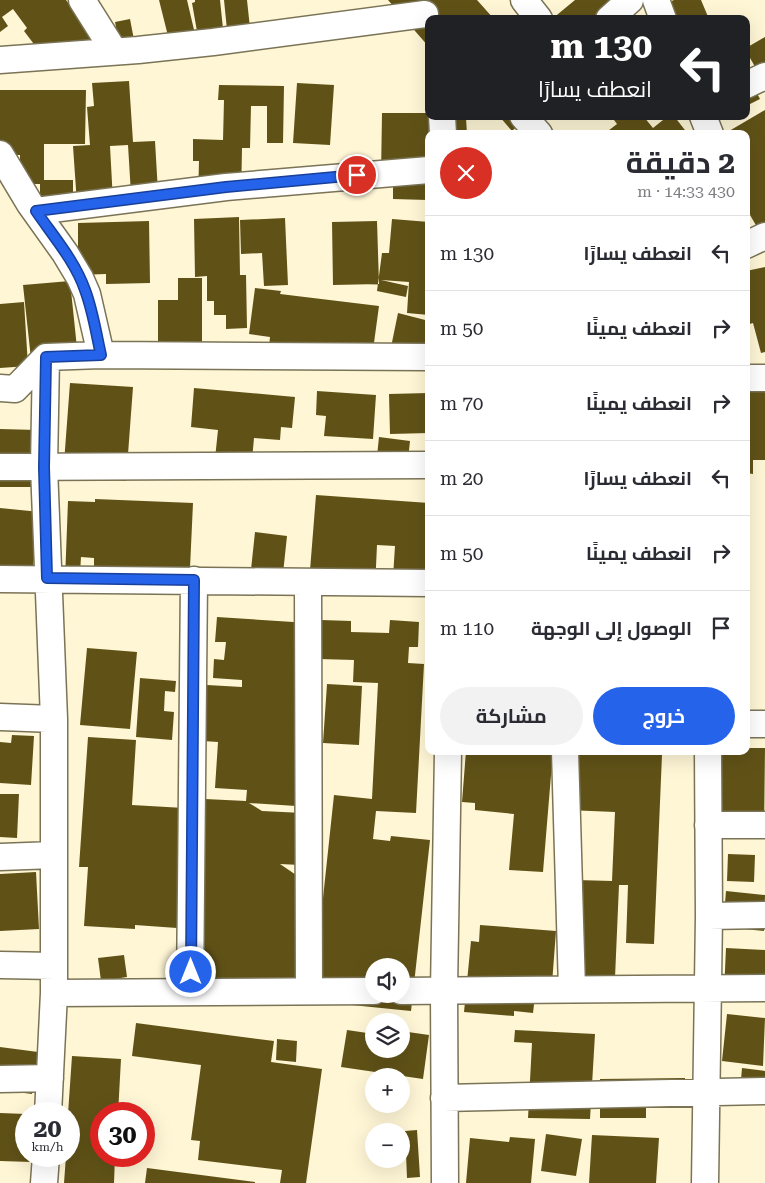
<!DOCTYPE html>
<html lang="ar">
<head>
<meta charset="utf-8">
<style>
	:root { --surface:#fff; --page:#f2f2f3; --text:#2b2b33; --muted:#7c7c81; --line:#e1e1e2; --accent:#2563eb }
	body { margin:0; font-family:"Roboto Serif",Cairo,serif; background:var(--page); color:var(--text); direction:rtl; height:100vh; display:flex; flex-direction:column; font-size:19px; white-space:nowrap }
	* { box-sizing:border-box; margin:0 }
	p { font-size:16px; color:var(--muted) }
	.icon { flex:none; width:28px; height:28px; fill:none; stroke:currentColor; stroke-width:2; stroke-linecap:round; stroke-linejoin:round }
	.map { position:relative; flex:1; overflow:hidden; direction:ltr }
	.side { position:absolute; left:425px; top:130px; width:325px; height:625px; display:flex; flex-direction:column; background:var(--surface); border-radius:10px; box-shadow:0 5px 20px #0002; direction:rtl }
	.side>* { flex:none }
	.banner { position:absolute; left:425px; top:15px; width:325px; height:105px; border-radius:10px; box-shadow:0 5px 20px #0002; direction:rtl; background:#202124; color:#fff; overflow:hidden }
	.controls { position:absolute; left:365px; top:958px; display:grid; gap:10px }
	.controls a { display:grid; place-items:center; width:45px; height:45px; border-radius:50%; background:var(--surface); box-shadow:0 5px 20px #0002; font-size:25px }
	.speed { position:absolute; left:15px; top:1102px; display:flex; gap:10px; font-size:25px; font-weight:700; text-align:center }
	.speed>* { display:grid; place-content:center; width:65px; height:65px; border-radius:50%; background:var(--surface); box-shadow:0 5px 20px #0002; line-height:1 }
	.speed small { font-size:12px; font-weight:400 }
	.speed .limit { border:8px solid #d22; background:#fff; color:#111 }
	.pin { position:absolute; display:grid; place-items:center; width:42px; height:42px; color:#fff; margin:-21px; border:2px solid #fff; border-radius:50%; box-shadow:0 1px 5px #0007 }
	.me { position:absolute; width:55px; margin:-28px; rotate:0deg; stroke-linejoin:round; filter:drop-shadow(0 0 4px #0008) }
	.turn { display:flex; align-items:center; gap:18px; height:105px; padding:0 15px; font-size:22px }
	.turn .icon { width:65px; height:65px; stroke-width:2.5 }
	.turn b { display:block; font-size:35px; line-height:42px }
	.round { display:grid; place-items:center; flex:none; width:52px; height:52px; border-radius:26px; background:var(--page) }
	.head { display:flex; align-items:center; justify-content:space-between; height:85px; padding:0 15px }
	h1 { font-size:30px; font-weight:700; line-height:38px }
	.primary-button { display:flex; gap:10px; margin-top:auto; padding:10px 15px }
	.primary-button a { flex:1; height:58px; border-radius:30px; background:var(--accent); color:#fff; font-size:20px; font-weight:700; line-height:58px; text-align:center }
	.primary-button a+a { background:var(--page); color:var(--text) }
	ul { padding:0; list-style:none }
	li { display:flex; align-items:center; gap:15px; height:75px; padding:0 15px; border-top:1px solid var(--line) }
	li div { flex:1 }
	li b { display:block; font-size:19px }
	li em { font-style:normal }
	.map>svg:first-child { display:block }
	.building { fill:#605217; fill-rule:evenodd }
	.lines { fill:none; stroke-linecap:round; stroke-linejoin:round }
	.minor-casing { stroke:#7a7356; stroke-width:29 }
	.minor { stroke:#fff; stroke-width:26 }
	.route-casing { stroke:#184099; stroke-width:12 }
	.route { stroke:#2563eb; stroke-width:9 }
</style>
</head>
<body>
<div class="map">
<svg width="765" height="1183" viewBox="0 0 765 1183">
	<rect width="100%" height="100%" fill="#fef6d5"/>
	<path class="building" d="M0,0H66L93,36L52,68L24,31L27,28L13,9L2,17L8,26L0,32Z
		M159,0H187L195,34L169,40Z
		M195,0H220L224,38L198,37L192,3L195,2Z
		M224,0H247L250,28L227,30Z
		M388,0H477L494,19H429V47Z
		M575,0H634L622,19H552Z
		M674,0H701L709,19H657L653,9Z
		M130,19L135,45L120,48L115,22Z
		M765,37V84L746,51V48Z
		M746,72L760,99L746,106Z
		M129,81L133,142L155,141L158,192L131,194L128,145L110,146L113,201L77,204L73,146L90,145L87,107L94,106L92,83Z
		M297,83L334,85L330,145L293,143Z
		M219,85L284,86L283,143H267V106H251L250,148H242L241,200L198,199L199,161H193V139L223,140L224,100H218Z
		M0,90H86L85,144H44V180H73V212H40V184H20V155H7L0,145Z
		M765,110V241L746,208V134H724Z
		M382,113H429L428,200L393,199V175H381Z
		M499,116H528L512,131Z
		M611,116H646L644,117L653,128L668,116H674L688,134H604L617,124Z
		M466,118L467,134H449L448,120Z
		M239,217L240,275H246L247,328L226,329V315H214V301H207V276L195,277L194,219Z
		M285,218L288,285L264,286L262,253L241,254L240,220Z
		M392,219L429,222V315L407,313L409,282L381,280L408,286L406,297L377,291L382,253H389Z
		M149,221L150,283L106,284V274L78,275V223Z
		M377,221L379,284L333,285L332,222Z
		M765,267V352L761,353L753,323L746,325V271Z
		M178,278H202V347H158V300H178Z
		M70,281L77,348L31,359L23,285Z
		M255,288L281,291L280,294L379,306L371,365L269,346L270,337L249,334Z
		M24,302L28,366L0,368V304Z
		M398,313L429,321V361L390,352Z
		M70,383L133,387L126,481L63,476Z
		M194,388L295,397L292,428L281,427L280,440L254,438L251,471L214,468L218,430L191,427Z
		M746,388H765V460H753V474L746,473Z
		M317,391L376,395L373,439L324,436L326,416L316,415Z
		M429,393V433L390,434L389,394Z
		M0,429L37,430L36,487H0Z
		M379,437L410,441L406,478L375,475Z
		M316,495L429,503V587L393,577L395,546L377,545L375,588L309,583Z
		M95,499L193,503L189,590L94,568V558L81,557L80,573L65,580L68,501L95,502Z
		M0,508L40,512L31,582L0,579Z
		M255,532L287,536L282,583L250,579Z
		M217,617L309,623L296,806L249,803L262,811L303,813L300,865L280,864L302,879L299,1000L191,996L205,799L246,801L247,790L215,788L218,742L203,741L207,685L242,687V680L213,678L214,659L224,660L226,642H215Z
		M321,620L351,621V632L389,633L390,620L419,622L418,647H409L408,663L424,664L416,813L376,811L373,839L390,841L391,836L430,840L411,1011L312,1001L334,795L372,799L378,683L353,682L354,660L319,659ZM374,966H401V994H374Z
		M87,648L137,652L130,729L80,725Z
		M140,678L176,681L175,692L165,691L164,711L174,712L172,740L136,737Z
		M327,684L362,686L359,745L323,743Z
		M12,735L34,736L31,785L0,783V742L11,743Z
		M88,737L136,740L132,805L184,808L177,928L135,925V929L84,926L88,867H79Z
		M746,748H765L764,835L702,828L703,751H746Z
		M466,751H553L543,872L509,870L514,814L475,810V803L462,802Z
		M570,751H664V755H662L654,944L626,943L628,885H619L614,1001L571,1000L576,880L612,881L615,812L567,810Z
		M0,794H19L17,838L0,837Z
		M728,854L755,855L754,882L727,881Z
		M36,872L39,929L0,931V874Z
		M726,891L765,895L764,931L723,927Z
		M480,925L556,931L551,997L535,996L533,1013L514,1011V1016L464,1012L471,941L479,942Z
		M726,948L765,950V994L724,992Z
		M124,955L127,977L101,981L98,958Z
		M727,1014L765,1018L763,1066L722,1061Z
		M136,1023L274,1041L271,1062L322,1069L306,1183H280L282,1170L198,1160L200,1141L191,1140L201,1065L132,1056Z
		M347,1030L374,1034V1049H401V1031L429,1035L423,1079L341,1067Z
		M515,1030L595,1034L590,1119L528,1118L532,1043L514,1042Z
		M277,1039L297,1041L296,1062L276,1060Z
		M0,1047L38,1052L32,1094L0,1090Z
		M72,1056L121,1059L118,1114H101V1156H115L114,1183H64L66,1156H69L68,1114Z
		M742,1068L765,1071V1094L740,1091Z
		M685,1078L686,1108H646V1118H600V1079Z
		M0,1113L26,1114V1156H32V1162L0,1161Z
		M417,1130L420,1177L407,1178L405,1131Z
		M546,1134L582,1139L576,1176L541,1171Z
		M592,1135L659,1138L656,1183H589Z
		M510,1137L535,1139L531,1183H466L470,1138L509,1142Z
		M147,1168L255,1182V1183H145Z"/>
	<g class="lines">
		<g class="minor-casing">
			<path id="minor" d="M82,0L114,51
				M524,0L539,19
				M656,0L663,19
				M609,19L630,0
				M0,60L138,50L213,42L425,14
				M746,85L765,76
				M442,116L443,134
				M523,116L539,134
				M703,116L710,134
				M0,154L30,204L65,253L80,278L87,294L101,355
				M36,211L226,187L429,170
				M746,245L765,236
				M46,357L44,467L54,719V993L48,1114
				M746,378H765
				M0,388L15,389L46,357L101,355L429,357
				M0,467L429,465
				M0,579L429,583
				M308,582L309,991
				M0,717L54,719
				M746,724H765
				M565,751L572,989
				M708,825H765
				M0,857L54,855
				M709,916L765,915
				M0,965L54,966
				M401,991L765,988
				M190,992L194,580
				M54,993L374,991
				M0,1079L50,1078
				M444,1098L765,1091
				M44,1183L46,1156
				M445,1183L444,990L448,751
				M705,1183L709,916L708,751"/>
		</g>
		<use href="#minor" class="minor"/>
	</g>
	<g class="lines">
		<g class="route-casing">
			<path id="route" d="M191,972L194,580L47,578L44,467L46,357L101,355C96,333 93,311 85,290C75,261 53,236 36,211L226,187L357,175"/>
		</g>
		<use href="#route" class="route"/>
	</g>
</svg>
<div class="controls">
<a><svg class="icon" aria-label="sound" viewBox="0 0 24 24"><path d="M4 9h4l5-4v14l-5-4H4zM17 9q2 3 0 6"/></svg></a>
<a><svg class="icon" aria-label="layers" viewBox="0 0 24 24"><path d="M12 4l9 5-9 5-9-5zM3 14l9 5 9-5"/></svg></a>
<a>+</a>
<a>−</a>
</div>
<div class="speed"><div>20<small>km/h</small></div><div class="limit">30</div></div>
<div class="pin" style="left:357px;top:175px;background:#d93025"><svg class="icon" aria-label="arrive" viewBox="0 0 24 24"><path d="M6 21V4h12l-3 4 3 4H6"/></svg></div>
<svg class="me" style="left:191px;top:972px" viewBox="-20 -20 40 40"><circle r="17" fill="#2563eb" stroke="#fff" stroke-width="3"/><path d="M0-11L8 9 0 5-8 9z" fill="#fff"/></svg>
<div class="banner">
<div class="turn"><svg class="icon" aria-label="left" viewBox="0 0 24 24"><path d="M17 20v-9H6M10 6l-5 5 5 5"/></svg><div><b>130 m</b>انعطف يسارًا</div></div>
</div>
<section class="side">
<div class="head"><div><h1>2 دقيقة</h1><p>430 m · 14:33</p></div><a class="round" style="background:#d93025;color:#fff"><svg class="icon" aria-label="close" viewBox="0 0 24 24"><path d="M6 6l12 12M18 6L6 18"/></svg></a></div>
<ul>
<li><svg class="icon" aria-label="left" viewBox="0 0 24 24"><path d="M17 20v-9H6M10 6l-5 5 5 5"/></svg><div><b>انعطف يسارًا</b></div><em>130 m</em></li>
<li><svg class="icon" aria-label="right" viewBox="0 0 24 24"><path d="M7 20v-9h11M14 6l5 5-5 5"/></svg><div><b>انعطف يمينًا</b></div><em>50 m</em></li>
<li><svg class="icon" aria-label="right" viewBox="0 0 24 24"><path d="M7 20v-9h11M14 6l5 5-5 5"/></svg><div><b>انعطف يمينًا</b></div><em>70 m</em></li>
<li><svg class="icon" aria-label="left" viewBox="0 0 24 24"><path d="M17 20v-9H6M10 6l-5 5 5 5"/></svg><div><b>انعطف يسارًا</b></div><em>20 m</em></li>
<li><svg class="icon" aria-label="right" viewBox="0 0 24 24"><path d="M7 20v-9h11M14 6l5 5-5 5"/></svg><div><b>انعطف يمينًا</b></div><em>50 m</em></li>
<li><svg class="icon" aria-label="arrive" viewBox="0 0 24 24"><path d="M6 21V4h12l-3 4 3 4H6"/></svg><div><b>الوصول إلى الوجهة</b></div><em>110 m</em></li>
</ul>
<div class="primary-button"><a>خروج</a><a>مشاركة</a></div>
</section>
</div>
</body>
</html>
